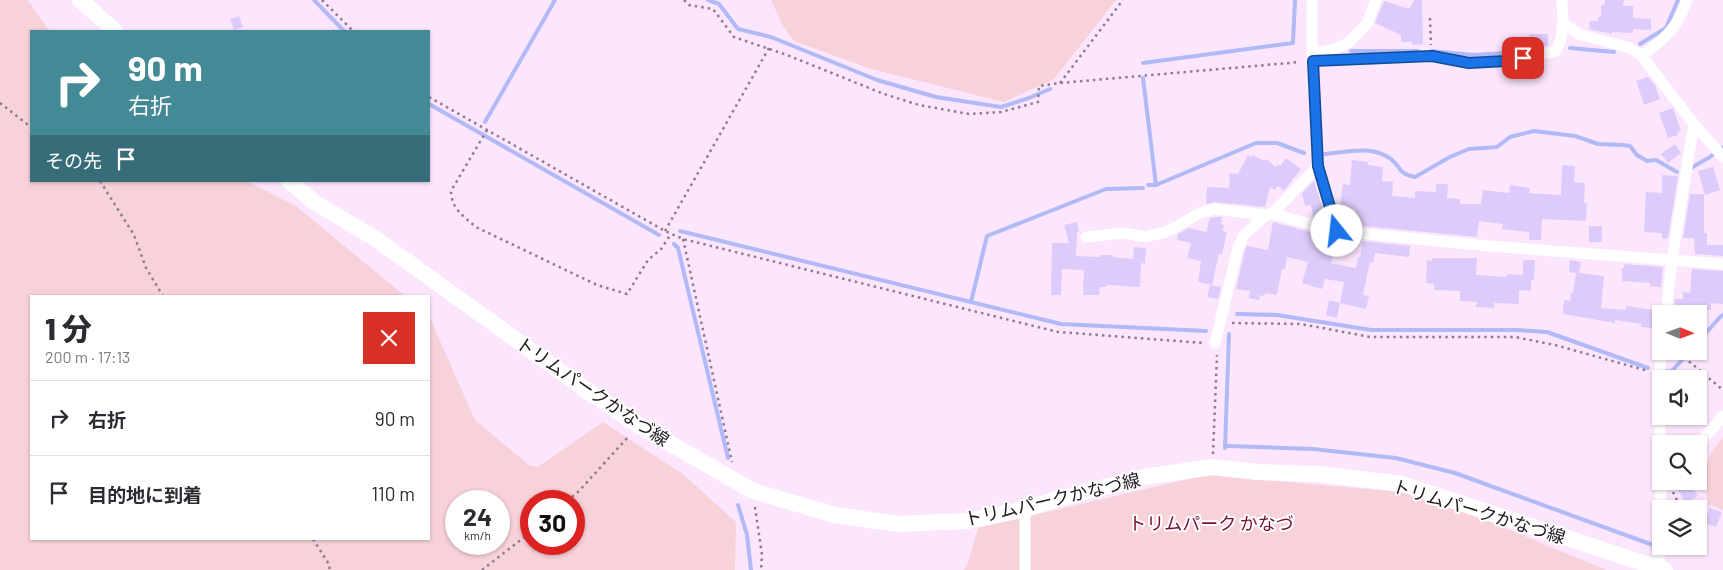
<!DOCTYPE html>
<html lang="ja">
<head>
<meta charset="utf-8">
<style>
	:root { --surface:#fff; --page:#f2f2f3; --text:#2b2b33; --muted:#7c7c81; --line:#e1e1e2 }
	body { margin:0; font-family:Barlow,"Noto Sans JP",sans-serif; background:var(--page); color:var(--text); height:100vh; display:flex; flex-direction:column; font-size:19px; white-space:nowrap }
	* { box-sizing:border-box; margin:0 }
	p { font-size:16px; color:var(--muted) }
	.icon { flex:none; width:28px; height:28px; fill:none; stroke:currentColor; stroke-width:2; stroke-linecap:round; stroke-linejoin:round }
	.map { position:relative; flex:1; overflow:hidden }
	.side { position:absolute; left:30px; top:295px; width:400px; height:245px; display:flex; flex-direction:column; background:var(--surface); border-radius:0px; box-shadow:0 1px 4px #0004 }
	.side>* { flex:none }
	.top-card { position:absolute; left:30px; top:30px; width:400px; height:152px; border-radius:0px; box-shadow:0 1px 4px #0004; background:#448996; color:#fff; overflow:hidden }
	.needle { width:32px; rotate:91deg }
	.buttons { position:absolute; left:1652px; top:305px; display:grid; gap:10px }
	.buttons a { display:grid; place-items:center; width:55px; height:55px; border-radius:0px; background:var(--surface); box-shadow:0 1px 4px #0004; font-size:25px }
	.speed { position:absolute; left:445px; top:490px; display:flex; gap:10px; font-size:25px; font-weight:700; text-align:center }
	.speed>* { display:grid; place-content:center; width:65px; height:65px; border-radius:50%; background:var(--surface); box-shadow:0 1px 4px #0004; line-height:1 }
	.speed small { font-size:12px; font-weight:400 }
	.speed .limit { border:8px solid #d22; background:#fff; color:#111 }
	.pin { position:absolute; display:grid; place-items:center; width:42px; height:42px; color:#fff; margin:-21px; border-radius:10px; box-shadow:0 2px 8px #0006 }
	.me { position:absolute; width:55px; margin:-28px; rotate:344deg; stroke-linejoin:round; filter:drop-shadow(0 0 4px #0008) }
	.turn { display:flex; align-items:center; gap:18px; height:105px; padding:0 15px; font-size:22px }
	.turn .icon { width:65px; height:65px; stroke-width:2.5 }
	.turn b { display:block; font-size:35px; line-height:42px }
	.then { display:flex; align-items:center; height:48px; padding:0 15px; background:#0003; gap:10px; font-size:19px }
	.round { display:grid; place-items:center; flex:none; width:52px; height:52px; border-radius:0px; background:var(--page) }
	.head { display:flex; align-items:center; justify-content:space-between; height:85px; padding:0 15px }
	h1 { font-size:30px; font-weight:800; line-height:38px }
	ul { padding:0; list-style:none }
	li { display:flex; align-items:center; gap:15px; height:75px; padding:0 15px; border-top:1px solid var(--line) }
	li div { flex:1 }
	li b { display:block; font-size:19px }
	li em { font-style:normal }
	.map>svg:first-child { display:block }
	.green { fill:#f7d2d8; fill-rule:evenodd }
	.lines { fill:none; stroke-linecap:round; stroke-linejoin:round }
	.stream { stroke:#b1b9f7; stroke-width:4 }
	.building { fill:#ddccfb }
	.path { stroke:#8c7d8e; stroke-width:2.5; stroke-dasharray:2.5 4; stroke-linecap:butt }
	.street { stroke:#fff; stroke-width:11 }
	.secondary { stroke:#fff; stroke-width:16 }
	.route-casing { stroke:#114b97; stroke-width:12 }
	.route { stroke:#1a73e8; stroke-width:9 }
	.labels { text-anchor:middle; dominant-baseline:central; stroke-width:4; stroke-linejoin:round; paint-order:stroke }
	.street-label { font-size:18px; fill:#221923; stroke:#fff }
	.park-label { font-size:18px; fill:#7a0d33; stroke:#fff }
</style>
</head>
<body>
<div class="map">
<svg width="1723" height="570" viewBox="0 0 1723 570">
	<rect width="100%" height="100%" fill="#fce6fe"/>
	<path class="green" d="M0,0H28L49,31H31V181H247L297,207L405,296H31V539H429V316L475,420L529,465L538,467L603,422L684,475L736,522L735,570H0ZM499,501V544H456V501ZM531,501H574V544H531Z
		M771,0H1116L1054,79L1004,102L871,69L794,41L782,24Z
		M1723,437V510L1708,504C1702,474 1703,462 1723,437Z
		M1206,475L1403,492L1443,502L1606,570H964L968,563L978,528Z"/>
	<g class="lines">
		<path class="stream" d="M314,0L344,31
			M708,0L719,4L738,29L771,37L877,80L936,97L1001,107L1029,98L1050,89
			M1640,44L1666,28L1678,0
			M1570,48L1614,52
			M1351,51H1418
			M1432,51L1473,55L1527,52
			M1143,63L1293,43L1295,0
			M1143,78L1156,185H1148
			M429,104L659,235
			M485,122L555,0
			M1325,154C1347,152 1372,145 1391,159C1403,169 1397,173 1415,177L1450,157L1469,149L1497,147L1510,137L1534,131L1575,136L1598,144L1623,145L1630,146L1637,155L1647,161L1656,160L1677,172
			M1691,168L1710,157L1723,147
			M1156,185L1256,143H1277L1304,153
			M680,231L1061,324L1206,331
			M674,244L678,248L728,458
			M971,302L987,236L1106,189L1143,188
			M1237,314L1277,315L1371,330H1517L1547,332L1648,368
			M1699,341L1721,316L1723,315
			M1664,372L1672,371L1690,351
			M1228,446L1313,449L1396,458L1455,473L1653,545
			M1225,448L1229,334
			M738,505L747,535L751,570"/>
	</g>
	<path class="building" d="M1414,0H1422L1423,44L1412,45V42H1401V35L1375,23L1384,1L1409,9Z
		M1605,0H1624L1623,6H1633V18L1651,19V30L1633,29V32L1630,33L1612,32V34L1589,29L1590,21H1598V17H1601V5H1604Z
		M239,16L243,27L234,30L230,19Z
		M1529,34H1548V45L1530,49Z
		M1648,77L1655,85L1660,99L1644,105L1636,81Z
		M1673,108L1681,131L1677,132L1678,135L1668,138L1659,113Z
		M1675,144L1681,153L1668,163L1661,154Z
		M1248,155L1252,157L1253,155L1264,161L1266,159L1276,167L1278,164L1280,166L1286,158L1301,169L1284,191L1278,186L1275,190L1270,187L1265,207L1215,202L1206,204L1207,187L1229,188L1230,173L1238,174Z
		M1352,160L1368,162V165L1383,167L1382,181L1393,182L1392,196L1415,198V191L1436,192V184H1448L1447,198L1460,199V204H1481L1483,190L1509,193L1510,185L1530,188L1529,193L1561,195L1562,165L1575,166L1574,182L1585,183L1584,203H1587L1586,221L1542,219L1541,240H1529V232L1502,229L1503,224L1479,221L1477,237L1353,225L1355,209L1340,207L1343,184L1350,185Z
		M1713,167L1720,190L1705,195L1698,171Z
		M1662,175L1678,176L1668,238H1662V233L1644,232L1646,192L1662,193Z
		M1314,181L1325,216L1324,220L1313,217L1311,205L1305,206L1302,193Z
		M1690,194H1704V233H1707V245H1723V256L1695,254L1694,238H1683Z
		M1215,217H1222L1221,224L1224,225L1223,231L1227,232L1222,254H1219L1212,285L1198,282L1201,261L1187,258L1191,243L1177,240L1178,234L1189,228L1206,232L1210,218Z
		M1077,222L1079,232L1077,233L1076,256L1100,257V255H1113V257L1133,259L1134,247L1146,248L1145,264L1141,263L1140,287L1106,285V287H1100L1099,295H1083L1084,270L1062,269L1061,295H1051L1052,243H1069L1064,225Z
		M1273,222L1329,237L1333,256L1331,263L1356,268L1358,257H1360L1363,241L1410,246L1409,257L1375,253L1373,263L1370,262L1363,295L1369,296L1366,309L1340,303L1337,318L1326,315L1329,300L1340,303L1344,282L1325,279L1322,289L1302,283L1308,262L1287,257L1285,269H1282L1277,295L1265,293L1264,296L1260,295L1259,300L1249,298L1250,291L1236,289L1245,250L1247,246L1268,250Z
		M1589,226H1602V242H1589Z
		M1432,258H1477L1476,275L1506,277L1507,274L1523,275V260H1535L1534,280H1531V291L1519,290V304L1494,303V308L1476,307L1477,302L1460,301V291L1434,290V284L1426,283L1427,260L1432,261Z
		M1570,260L1581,262L1579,273L1604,276L1601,308L1626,310V306L1652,310L1651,314H1654L1652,328L1641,327L1642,324L1615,320V323L1563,314L1564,300L1570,301L1571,293H1573L1576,273L1569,272Z
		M1624,264L1663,267L1661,287L1650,286V283L1622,281V268H1624Z
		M1692,269L1723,271V304L1711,303V310H1697V314H1675V299H1683V292L1690,293Z
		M1210,285L1221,287L1218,299L1207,297Z
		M1685,481H1688L1698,496L1686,503L1676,487Z
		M1710,508L1722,512L1716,527L1705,523Z"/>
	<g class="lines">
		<path class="path" d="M322,0L353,31
			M684,0L689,5L713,9L734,37L787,55L884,94L919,105L969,114L1001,112L1038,102L1039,86L1060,83L1300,62
			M1430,18L1431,45
			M1060,83L1123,0
			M429,97L665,231L683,239L1058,332L1204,343
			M0,103L31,127
			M487,130L451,191C451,208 464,217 476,227L597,285L627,294L648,260L661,249L671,234
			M100,181L134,235L146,268L163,296
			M665,231L769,48
			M683,239L732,462
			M1232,323L1301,324L1370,337H1515L1555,345L1648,371
			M1679,353L1723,390
			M1213,454L1217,355
			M1673,492L1681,509
			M567,501L578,492L629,436
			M755,507L762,555L761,570
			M313,539L330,566L329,570
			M1699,546L1703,555
			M482,570L531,532"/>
		<path class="street" d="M1312,0V54L1318,166L1337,231L1489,246L1723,264
			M1562,0L1563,23L1578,34L1630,48L1642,56L1694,124L1723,157
			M1312,54L1331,50L1348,43L1367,24L1376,0
			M1642,56C1664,39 1678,28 1687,0
			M1313,61L1432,56L1469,63L1506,61L1556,51L1561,39L1563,23
			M1272,214L1337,231
			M1086,237L1123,233L1146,237L1169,231L1200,213L1214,209L1266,215L1272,214L1318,166
			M1666,314L1672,259L1694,124
			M1215,343L1238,248L1244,235L1266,215
			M1699,444L1723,416
			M1025,509V570
			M1659,570L1661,479L1659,375L1662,351"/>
		<path class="secondary" d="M80,0L115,31
			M289,181L314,202L376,239L586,390L638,425L753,491L835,515L898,524L968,521L1025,509L1065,497L1144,477L1213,467L1257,472L1318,474L1402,484L1665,570"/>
	</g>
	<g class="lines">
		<g class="route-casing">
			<path id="route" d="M1337,231L1318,166L1313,61L1432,56L1469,63L1506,61L1523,58"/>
		</g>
		<use href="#route" class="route"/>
	</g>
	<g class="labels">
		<g class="street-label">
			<text transform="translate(593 391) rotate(34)">トリムパークかなづ線</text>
			<text transform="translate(1052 499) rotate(-13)">トリムパークかなづ線</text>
			<text transform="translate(1479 511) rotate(17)">トリムパークかなづ線</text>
		</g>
		<g class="park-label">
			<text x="1211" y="523">トリムパーク かなづ</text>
		</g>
	</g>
</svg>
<div class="buttons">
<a><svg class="needle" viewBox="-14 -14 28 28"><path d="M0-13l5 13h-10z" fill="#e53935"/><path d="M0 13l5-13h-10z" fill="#7c7c81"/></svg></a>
<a><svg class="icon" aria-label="sound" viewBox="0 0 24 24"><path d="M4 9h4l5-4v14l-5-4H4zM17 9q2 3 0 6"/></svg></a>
<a><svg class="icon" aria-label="search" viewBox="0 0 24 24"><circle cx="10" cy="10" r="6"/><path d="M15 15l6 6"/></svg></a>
<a><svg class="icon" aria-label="layers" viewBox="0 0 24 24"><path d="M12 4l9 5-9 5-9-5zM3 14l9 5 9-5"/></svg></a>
</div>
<div class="speed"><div>24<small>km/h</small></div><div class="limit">30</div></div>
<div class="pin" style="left:1523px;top:58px;background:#d93025"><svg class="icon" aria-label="arrive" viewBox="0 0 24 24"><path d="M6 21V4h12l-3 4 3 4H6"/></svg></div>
<svg class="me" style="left:1337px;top:231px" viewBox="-20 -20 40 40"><circle r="19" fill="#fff"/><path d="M0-13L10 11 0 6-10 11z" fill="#1a73e8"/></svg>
<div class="top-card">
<div class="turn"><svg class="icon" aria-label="right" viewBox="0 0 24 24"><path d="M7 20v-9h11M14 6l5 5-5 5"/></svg><div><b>90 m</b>右折</div></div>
<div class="then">その先<svg class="icon" aria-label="arrive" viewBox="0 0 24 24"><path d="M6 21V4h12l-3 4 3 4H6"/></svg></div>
</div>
<section class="side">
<div class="head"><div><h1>1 分</h1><p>200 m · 17:13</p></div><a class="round" style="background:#d93025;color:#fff"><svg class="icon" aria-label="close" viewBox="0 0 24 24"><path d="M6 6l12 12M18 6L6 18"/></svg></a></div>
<ul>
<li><svg class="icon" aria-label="right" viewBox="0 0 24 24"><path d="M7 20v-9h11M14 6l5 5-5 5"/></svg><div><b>右折</b></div><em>90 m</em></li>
<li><svg class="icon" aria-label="arrive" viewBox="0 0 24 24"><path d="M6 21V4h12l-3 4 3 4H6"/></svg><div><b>目的地に到着</b></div><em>110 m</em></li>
</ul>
</section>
</div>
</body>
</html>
